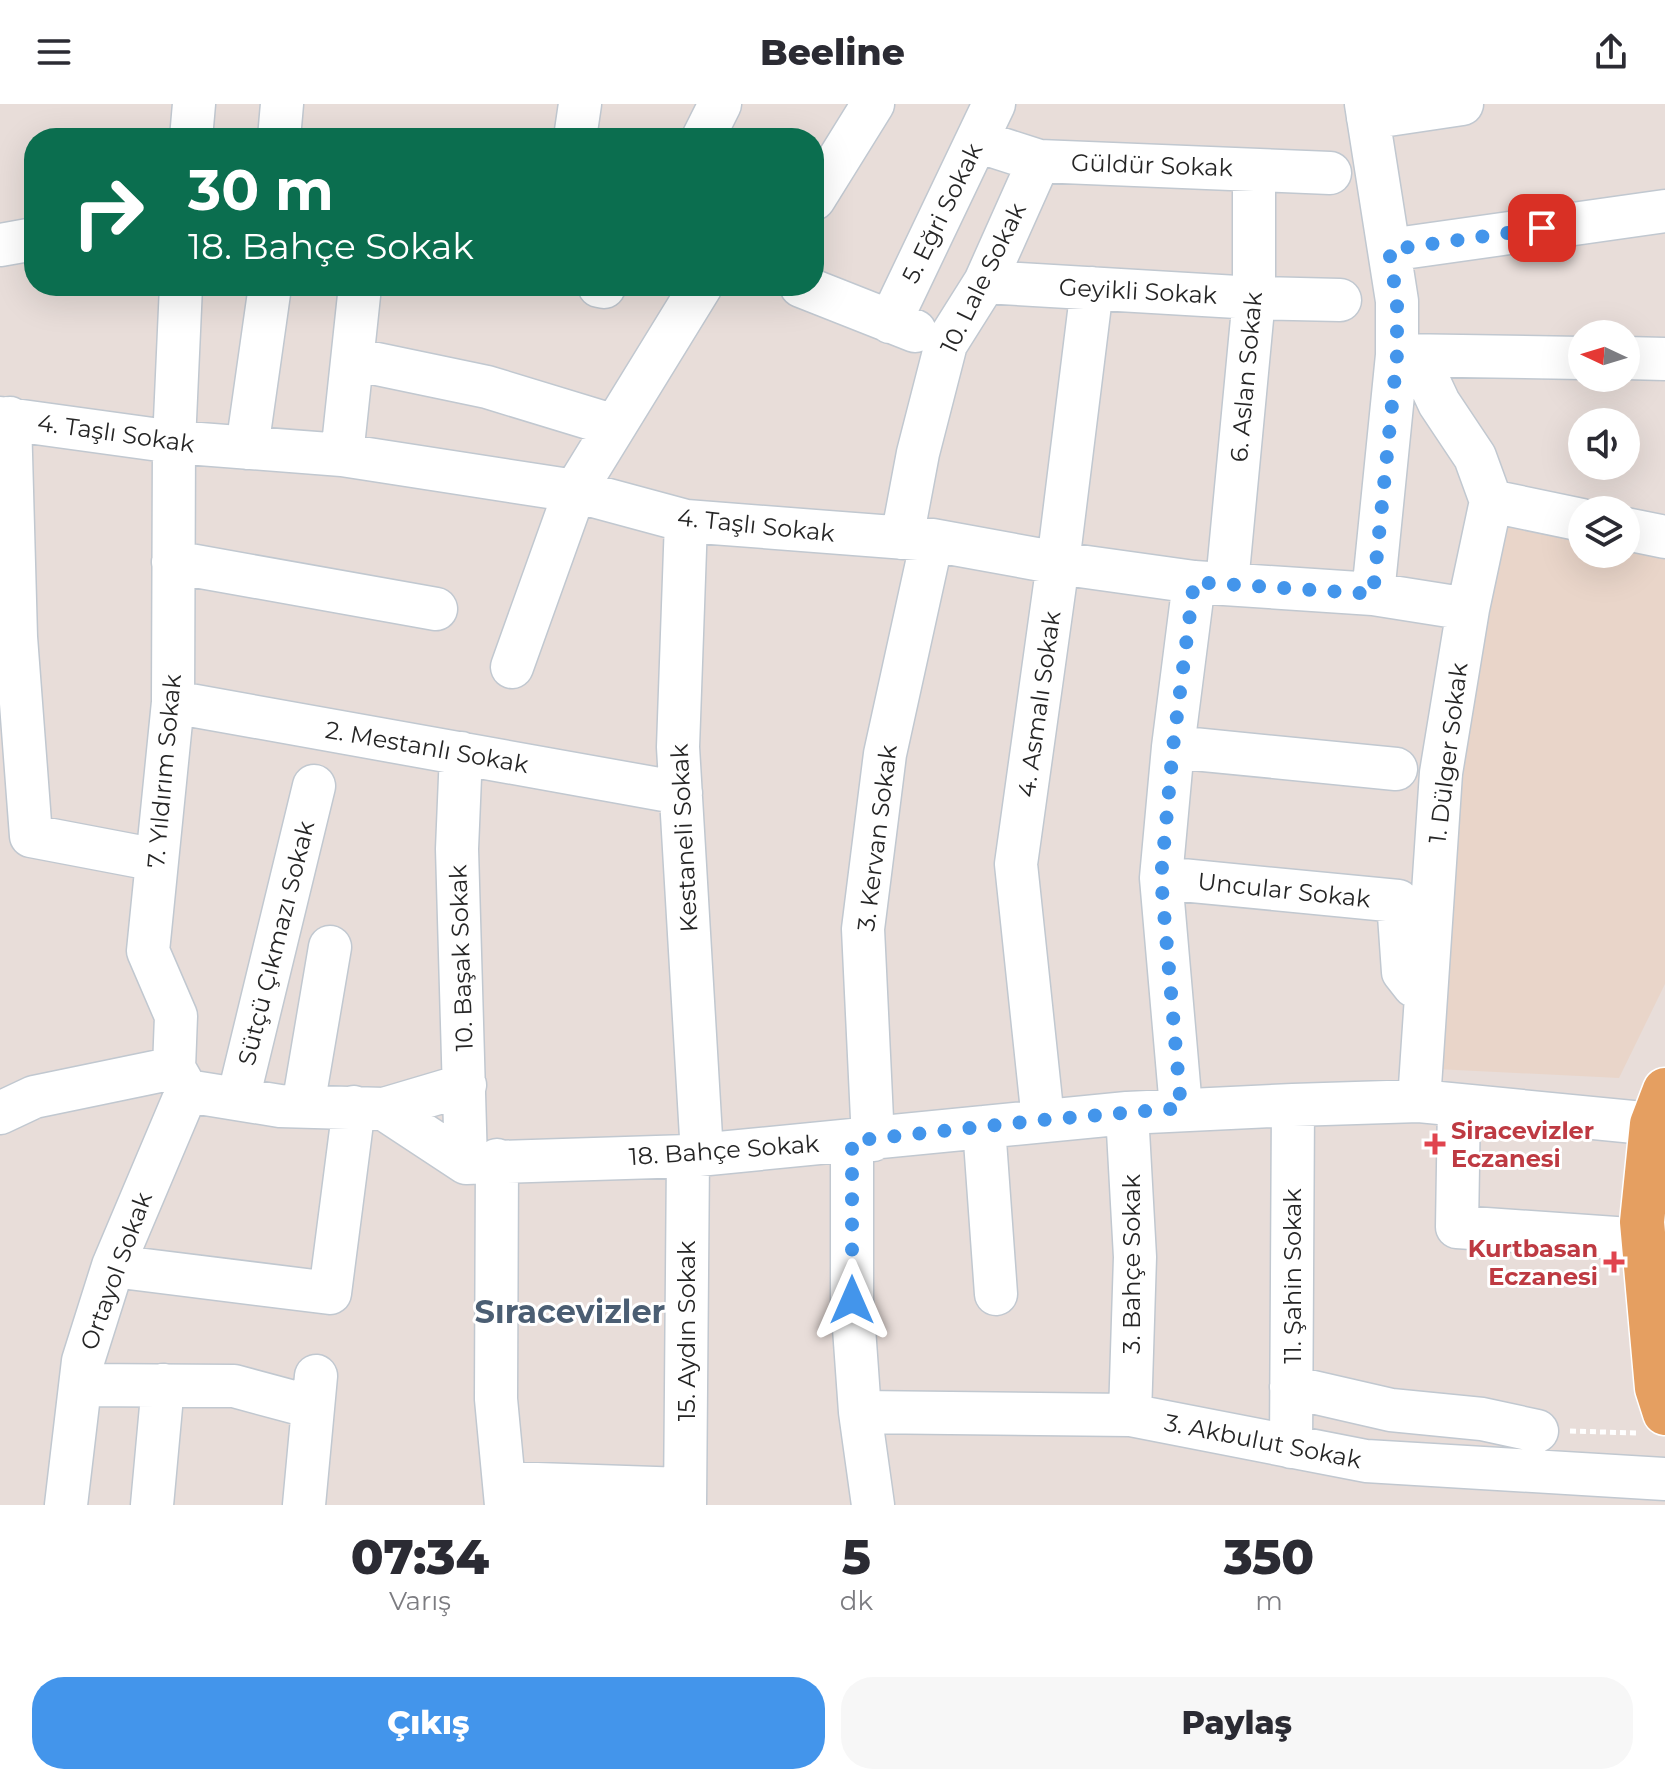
<!DOCTYPE html>
<html lang="tr">
<head>
<meta charset="utf-8">
<style>
	:root { --surface:#fff; --page:#f7f7f7; --text:#2b2b33; --muted:#7c7c81; --accent:#4395eb }
	body { margin:0; font-family:Montserrat,sans-serif; background:var(--page); color:var(--text); height:100vh; display:flex; flex-direction:column; font-size:30px; white-space:nowrap }
	* { box-sizing:border-box; margin:0 }
	p { font-size:26px; color:var(--muted) }
	.icon { flex:none; width:44px; height:44px; fill:none; stroke:currentColor; stroke-width:2; stroke-linecap:round; stroke-linejoin:round }
	.map { position:relative; height:1401px; overflow:hidden }
	.sheet { display:flex; flex-direction:column; background:var(--surface); flex:1 }
	.sheet>* { flex:none }
	.hud { position:absolute; left:24px; top:24px; width:800px; height:168px; border-radius:32px; box-shadow:0 8px 32px #0002; background:#0b6e4f; color:#fff; overflow:hidden }
	.needle { width:52px; rotate:274deg }
	.tools { position:absolute; left:1568px; top:216px; display:grid; gap:16px }
	.tools a { display:grid; place-items:center; width:72px; height:72px; border-radius:50%; background:var(--surface); box-shadow:0 8px 32px #0002; font-size:40px }
	.pin { position:absolute; display:grid; place-items:center; width:68px; height:68px; color:#fff; margin:-34px; border-radius:16px; box-shadow:0 4px 12px #0006 }
	.me { position:absolute; width:88px; margin:-44px; rotate:0deg; stroke-linejoin:round; filter:drop-shadow(0 0 6px #0008) }
	.turn { display:flex; align-items:center; gap:28px; height:168px; padding:0 32px; font-size:36px }
	.turn .icon { width:104px; height:104px; stroke-width:2.5 }
	.turn b { display:block; font-size:56px; line-height:68px }
	.eta { display:flex; justify-content:space-evenly; align-items:center; height:136px; text-align:center }
	.eta b { font-size:48px; font-weight:800; line-height:56px }
	.primary-button { display:flex; gap:16px; margin-top:auto; padding:16px 32px }
	.primary-button a { flex:1; height:92px; border-radius:32px; background:var(--accent); color:#fff; font-size:32px; font-weight:800; line-height:92px; text-align:center }
	.primary-button a+a { background:var(--page); color:var(--text) }
	header { display:flex; justify-content:space-between; align-items:center; height:104px; padding:0 32px; background:var(--surface); font-size:36px; font-weight:800 }
	.map>svg:first-child { display:block }
	.education { fill:#e9d5c9 }
	.lines { fill:none; stroke-linecap:round; stroke-linejoin:round }
	.minor-casing { stroke:#c1c8d0; stroke-width:45 }
	.major-casing { stroke:#fff; stroke-width:47 }
	.path { stroke:#fff; stroke-width:5; stroke-dasharray:6 4; stroke-linecap:butt }
	.minor { stroke:#fff; stroke-width:42 }
	.major { stroke:#e59f61; stroke-width:44 }
	.route { stroke:#4395eb; stroke-width:14; stroke-dasharray:0 25.2 }
	.health-dot { fill:#e0444e; stroke:#fff; stroke-width:3 }
	.labels { text-anchor:middle; dominant-baseline:central; stroke-width:6; stroke-linejoin:round; paint-order:stroke }
	.street-label { font-size:24px; fill:#262626; stroke:#fff }
	.health-label { font-size:24px; font-weight:bold; fill:#be3a42; stroke:#fff; text-anchor:start }
	.district-label { font-size:32px; font-weight:bold; fill:#4b5e73; stroke:#fff }
</style>
</head>
<body>
<header><svg class="icon" aria-label="menu" viewBox="0 0 24 24"><path d="M4 6h16M4 12h16M4 18h16"/></svg>Beeline<svg class="icon" aria-label="share" viewBox="0 0 24 24"><path d="M12 15V3M7 8l5-5 5 5M5 13v7h14v-7"/></svg></header>
<div class="map">
<svg width="1665" height="1401" viewBox="0 0 1665 1401">
	<rect width="100%" height="100%" fill="#e8ddd9"/>
	<path class="education" d="M1499,420L1582,429V450H1626V439L1665,447V880L1619,974L1436,965L1455,730Z"/>
	<g class="lines">
		<g class="minor-casing">
			<path id="minor" d="M1366,0L1397,197V251L1373,490
				M1368,14L1462,0
				M191,34L194,0
				M279,34L282,0
				M575,34L580,0
				M703,34L720,0
				M977,37L1039,57L1330,69
				M814,95L873,0
				M0,141L34,135
				M1389,146L1665,107
				M985,178L1254,194L1340,196
				M181,182L174,338L173,598L148,847L176,912L174,964L187,987
				M599,182L604,183
				M801,182L915,227
				M890,218L994,0
				M1397,251L1582,254
				M1417,252L1439,299L1475,353L1491,397
				M1626,254L1665,255
				M353,255L487,283L615,322
				M0,314L174,338L342,351L575,387L686,417L932,436L1058,459L1194,478L1373,490L1468,505
				M10,314L16,533L31,732L157,756
				M247,344L270,182
				M342,351L360,182
				M686,417L678,643L702,1050
				M1626,425L1665,433
				M902,434L918,349L946,240L985,178L1039,57
				M173,458L436,505
				M1227,479L1254,194V66
				M512,563L575,387L701,182
				M173,598L681,689
				M1173,643L1396,665
				M461,649L457,745L466,1059
				M1161,774L1398,797L1403,868L1414,882
				M187,987L280,1002L384,1005L466,1059L688,1052L1127,1009L1293,1001L1419,997L1665,1021
				M238,995L314,682
				M1419,997L1441,669L1468,505L1491,397L1582,416
				M1459,1001L1457,1123L1644,1136
				M303,1002L330,843
				M1181,1004L1161,774L1173,643L1194,478
				M384,1005L465,981
				M0,1009L34,993L174,964
				M1127,1009L1135,1153L1130,1311
				M1043,1016L1016,760L1058,459L1092,184
				M984,1023L996,1190
				M873,1036L863,825L885,650L932,436
				M852,1037V1196L860,1308L873,1401
				M497,1056L496,1295L506,1401
				M113,1162L330,1189L354,1003
				M81,1281L234,1282L312,1303
				M1291,1283L1391,1306L1482,1315L1537,1327
				M860,1308L1130,1311L1366,1357L1665,1375
				M1291,1343L1293,1001
				M504,1379L685,1385
				M66,1401L83,1257L113,1162L187,987
				M152,1401L163,1281
				M304,1401L316,1272
				M685,1401L688,1052"/>
		</g>
		<g class="major-casing">
			<path id="major" d="M1665,986L1652,1020L1642,1118L1657,1284L1665,1309"/>
		</g>
		<path class="path" d="M1570,1327L1636,1329"/>
		<use href="#minor" class="minor"/>
		<use href="#major" class="major"/>
	</g>
	<g class="lines">
		<path class="route" d="M852,1196V1037L1043,1016L1181,1004L1161,774L1173,643L1194,478L1373,490L1397,251V197L1389,146L1542,124"/>
	</g>
	<g class="health-dot">
		<path d="M1431 1028h8v8h8v8h-8v8h-8v-8h-8v-8h8z"/>
		<path d="M1610 1146h8v8h8v8h-8v8h-8v-8h-8v-8h8z"/>
	</g>
	<g class="labels">
		<g class="street-label">
			<text transform="translate(1152 61) rotate(2)">Güldür Sokak</text>
			<text transform="translate(942 109) rotate(-64)">5. Eğri Sokak</text>
			<text transform="translate(983 174) rotate(-64)">10. Lale Sokak</text>
			<text transform="translate(1138 187) rotate(3)">Geyikli Sokak</text>
			<text transform="translate(1246 273) rotate(-85)">6. Aslan Sokak</text>
			<text transform="translate(116 329) rotate(8)">4. Taşlı Sokak</text>
			<text transform="translate(756 421) rotate(6)">4. Taşlı Sokak</text>
			<text transform="translate(1039 600) rotate(-82)">4. Asmalı Sokak</text>
			<text transform="translate(427 643) rotate(10)">2. Mestanlı Sokak</text>
			<text transform="translate(1448 649) rotate(-83)">1. Dülger Sokak</text>
			<text transform="translate(164 667) rotate(-85)">7. Yıldırım Sokak</text>
			<text transform="translate(684 734) rotate(-93)">Kestaneli Sokak</text>
			<text transform="translate(877 734) rotate(-83)">3. Kervan Sokak</text>
			<text transform="translate(1284 786) rotate(6)">Uncular Sokak</text>
			<text transform="translate(276 839) rotate(-76)">Sütçü Çıkmazı Sokak</text>
			<text transform="translate(461 854) rotate(-92)">10. Başak Sokak</text>
			<text transform="translate(724 1046) rotate(-4)">18. Bahçe Sokak</text>
			<text transform="translate(1131 1160) rotate(-90)">3. Bahçe Sokak</text>
			<text transform="translate(116 1167) rotate(-70)">Ortayol Sokak</text>
			<text transform="translate(1292 1172) rotate(-90)">11. Şahin Sokak</text>
			<text transform="translate(686 1227) rotate(-90)">15. Aydın Sokak</text>
			<text transform="translate(1263 1337) rotate(11)">3. Akbulut Sokak</text>
		</g>
		<g class="health-label">
			<text x="1451" y="1026">Siracevizler<tspan x="1451" dy="28">Eczanesi</tspan></text>
			<text x="1598" y="1144" text-anchor="end">Kurtbasan<tspan x="1598" dy="28">Eczanesi</tspan></text>
		</g>
		<g class="district-label">
			<text x="570" y="1207">Sıracevizler</text>
		</g>
	</g>
</svg>
<div class="tools">
<a><svg class="needle" viewBox="-14 -14 28 28"><path d="M0-13l5 13h-10z" fill="#e53935"/><path d="M0 13l5-13h-10z" fill="#7c7c81"/></svg></a>
<a><svg class="icon" aria-label="sound" viewBox="0 0 24 24"><path d="M4 9h4l5-4v14l-5-4H4zM17 9q2 3 0 6"/></svg></a>
<a><svg class="icon" aria-label="layers" viewBox="0 0 24 24"><path d="M12 4l9 5-9 5-9-5zM3 14l9 5 9-5"/></svg></a>
</div>
<div class="pin" style="left:1542px;top:124px;background:#d93025"><svg class="icon" aria-label="arrive" viewBox="0 0 24 24"><path d="M6 21V4h12l-3 4 3 4H6"/></svg></div>
<svg class="me" style="left:852px;top:1196px" viewBox="-20 -20 40 40"><path d="M0-17L14 15 0 8-14 15z" fill="#4395eb" stroke="#fff" stroke-width="4"/></svg>
<div class="hud">
<div class="turn"><svg class="icon" aria-label="right" viewBox="0 0 24 24"><path d="M7 20v-9h11M14 6l5 5-5 5"/></svg><div><b>30 m</b>18. Bahçe Sokak</div></div>
</div>
</div>
<section class="sheet">
<div class="eta">
<div><b>07:34</b><p>Varış</p></div>
<div><b>5</b><p>dk</p></div>
<div><b>350</b><p>m</p></div>
</div>
<div class="primary-button"><a>Çıkış</a><a>Paylaş</a></div>
</section>
</body>
</html>
